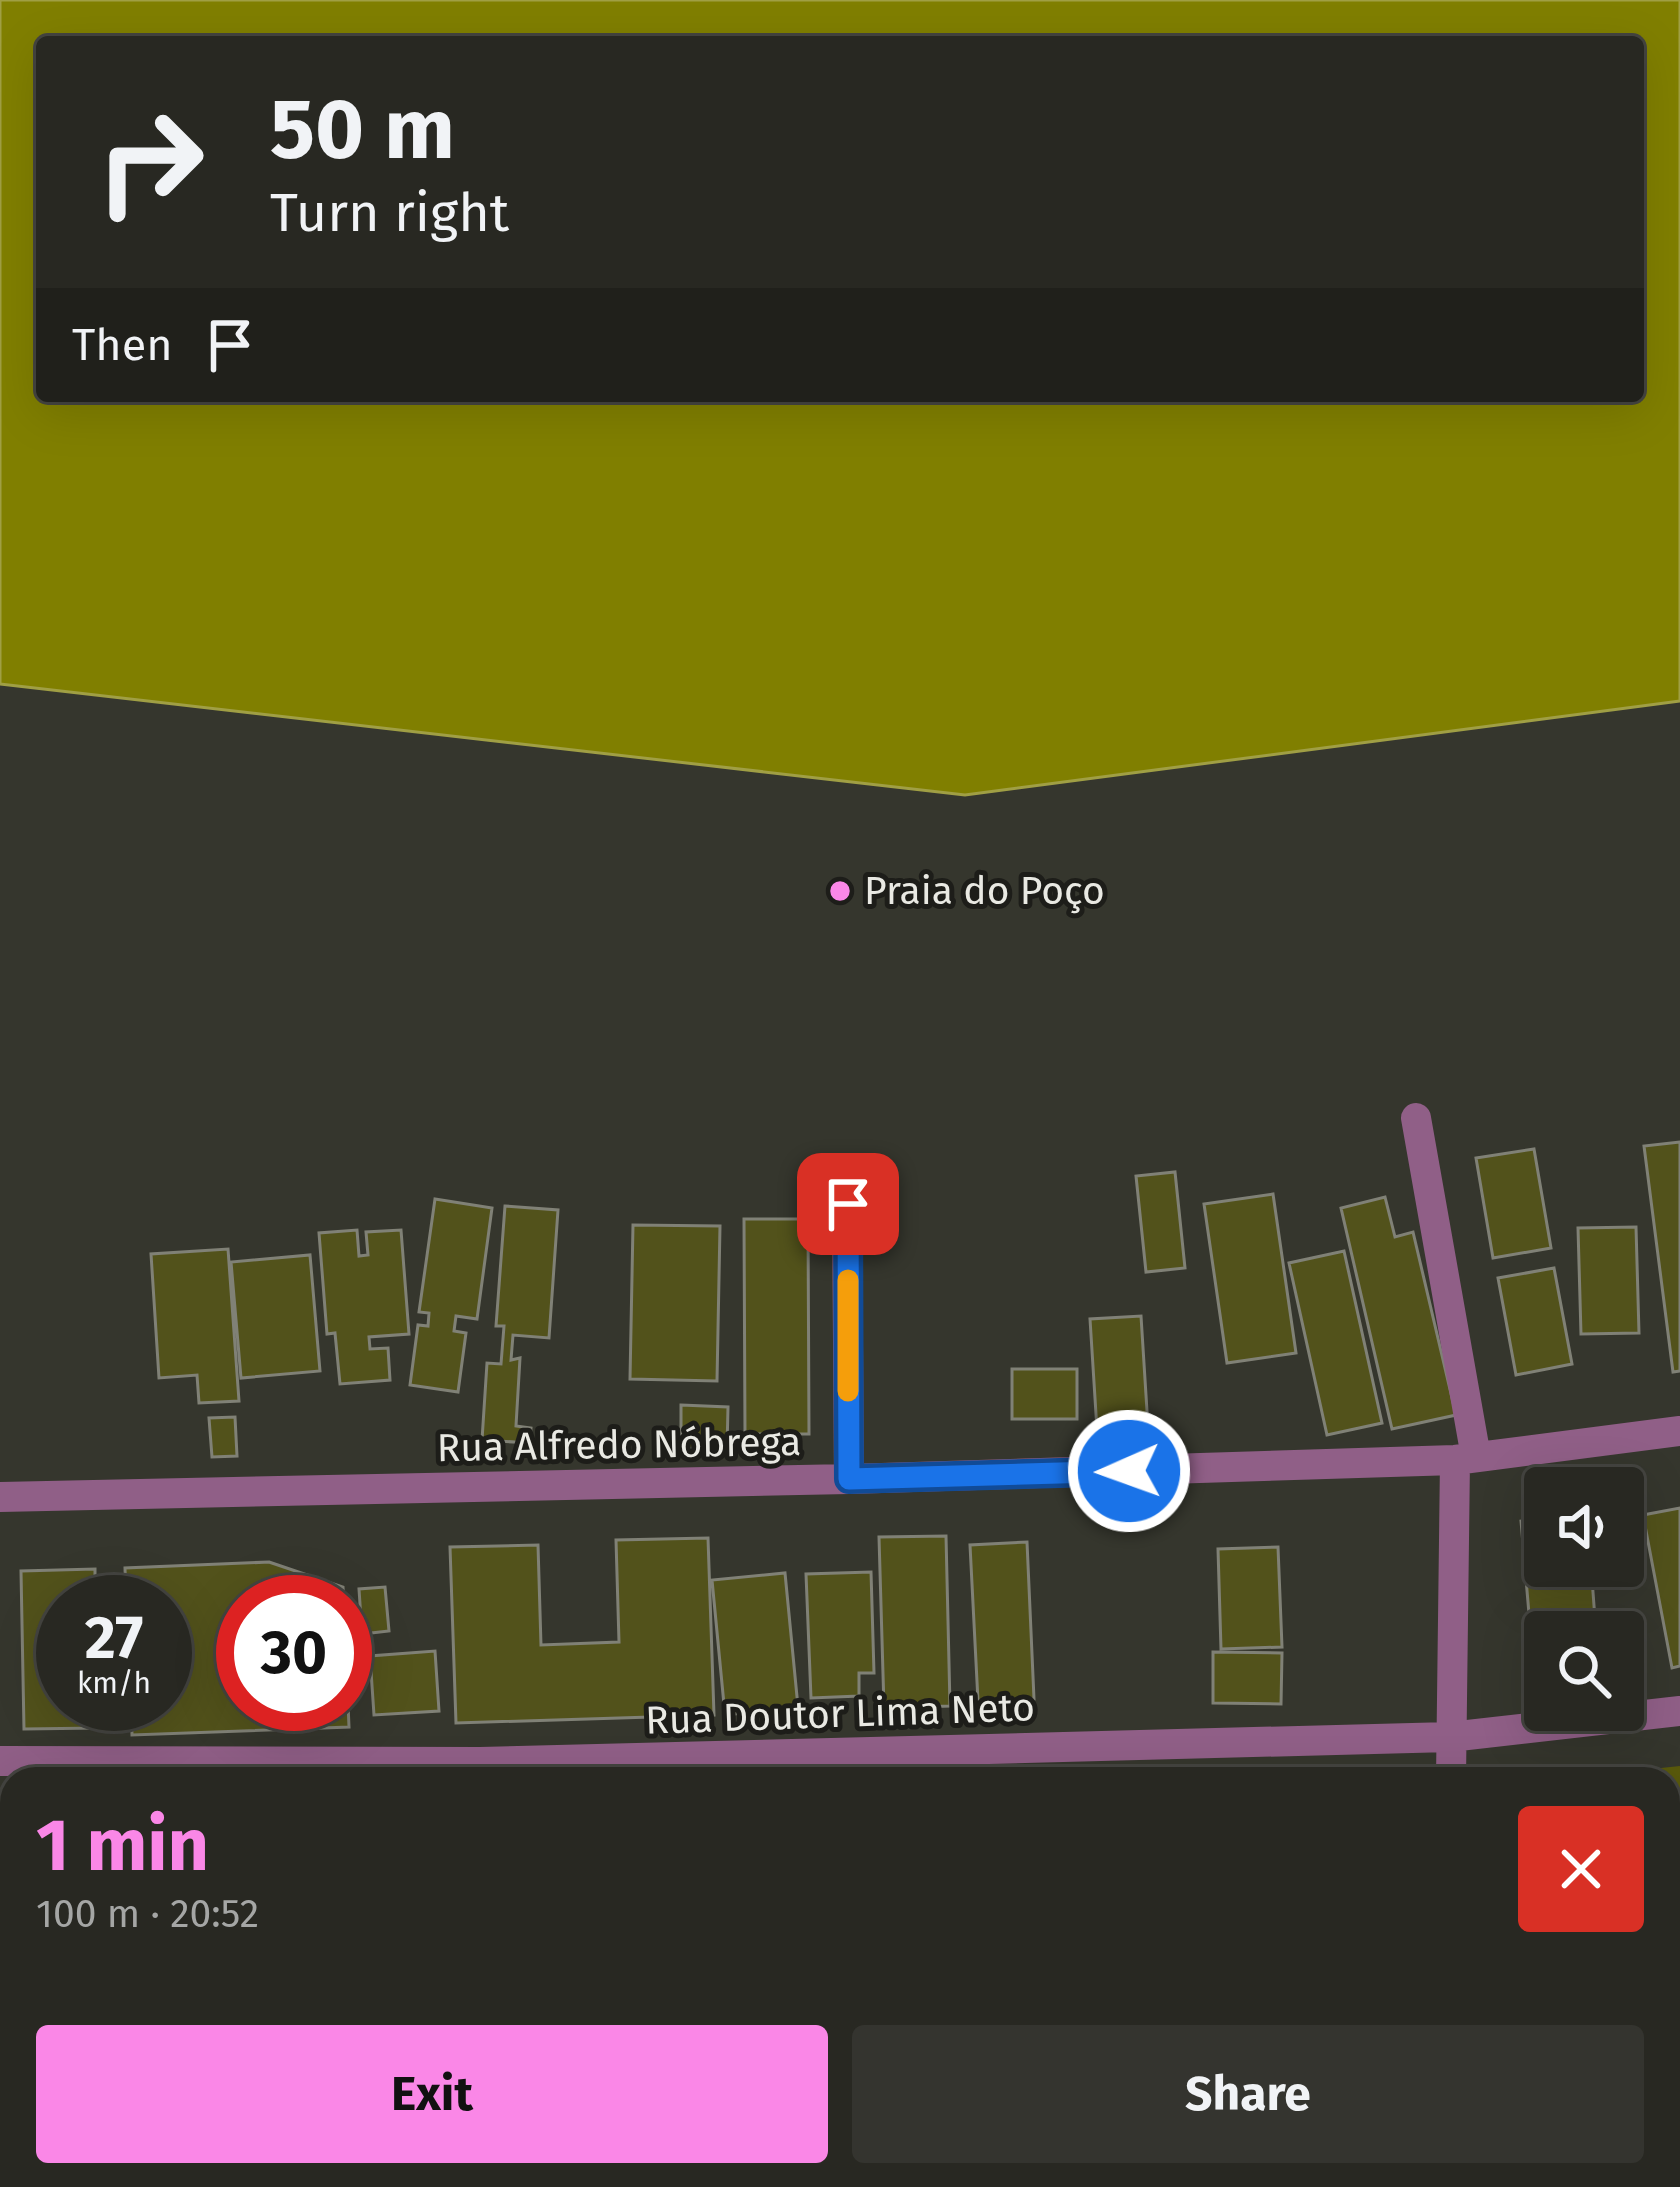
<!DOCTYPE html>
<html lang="en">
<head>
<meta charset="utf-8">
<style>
	:root { --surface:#282822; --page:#34342f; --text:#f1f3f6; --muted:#a5a6a5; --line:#444440; --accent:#fa87e7 }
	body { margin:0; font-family:"Fira Sans",sans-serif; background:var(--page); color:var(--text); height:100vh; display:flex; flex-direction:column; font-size:45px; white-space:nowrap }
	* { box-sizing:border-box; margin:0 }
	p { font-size:39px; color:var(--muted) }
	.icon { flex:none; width:66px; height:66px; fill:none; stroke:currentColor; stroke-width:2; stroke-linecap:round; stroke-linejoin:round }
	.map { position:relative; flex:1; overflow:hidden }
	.side { position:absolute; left:0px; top:1767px; width:1680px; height:420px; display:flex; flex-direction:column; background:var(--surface); border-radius:36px 36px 0 0; box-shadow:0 12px 48px #0002,0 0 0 3px var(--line) }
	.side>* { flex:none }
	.top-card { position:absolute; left:36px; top:36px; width:1608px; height:366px; border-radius:12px; box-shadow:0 12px 48px #0002,0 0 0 3px var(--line); background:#282822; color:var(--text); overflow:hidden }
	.buttons { position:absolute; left:1524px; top:1467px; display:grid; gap:24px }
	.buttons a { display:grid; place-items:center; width:120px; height:120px; border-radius:12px; background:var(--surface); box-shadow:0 12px 48px #0002,0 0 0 3px var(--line); font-size:60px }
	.speed { position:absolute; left:36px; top:1575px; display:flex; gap:24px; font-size:60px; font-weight:700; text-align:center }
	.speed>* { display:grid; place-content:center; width:156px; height:156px; border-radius:50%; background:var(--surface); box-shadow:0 12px 48px #0002,0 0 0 3px var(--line); line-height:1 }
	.speed small { font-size:30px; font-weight:400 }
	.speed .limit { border:18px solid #d22; background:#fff; color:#111 }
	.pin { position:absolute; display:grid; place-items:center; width:102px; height:102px; color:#fff; margin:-51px; border-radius:24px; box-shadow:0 6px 18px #0006 }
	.me { position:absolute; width:132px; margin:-66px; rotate:268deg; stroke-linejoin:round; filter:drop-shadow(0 0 9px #0008) }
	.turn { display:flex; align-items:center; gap:42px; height:252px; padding:0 36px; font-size:54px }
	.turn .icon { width:156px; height:156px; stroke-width:2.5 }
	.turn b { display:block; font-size:84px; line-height:102px }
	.then { display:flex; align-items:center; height:114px; padding:0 36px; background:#0003; gap:24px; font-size:45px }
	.round { display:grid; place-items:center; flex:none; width:126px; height:126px; border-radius:12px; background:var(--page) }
	.headline { display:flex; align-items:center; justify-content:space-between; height:204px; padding:0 36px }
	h1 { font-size:72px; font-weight:700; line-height:90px; color:var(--accent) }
	.button { display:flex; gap:24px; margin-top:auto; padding:24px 36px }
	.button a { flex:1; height:138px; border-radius:12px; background:var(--accent); color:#111; font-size:48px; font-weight:700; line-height:138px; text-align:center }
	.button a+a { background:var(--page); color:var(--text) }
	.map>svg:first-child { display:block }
	.green { fill:#59590c }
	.water { fill:#807f00; stroke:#a09f44; stroke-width:3; fill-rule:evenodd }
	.building { fill:#52521b; stroke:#808176; stroke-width:3 }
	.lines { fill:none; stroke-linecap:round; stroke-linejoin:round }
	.minor { stroke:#905f87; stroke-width:30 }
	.route-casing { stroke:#114b97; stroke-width:30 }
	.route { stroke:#1a73e8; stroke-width:21 }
	.slow { stroke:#f59e0b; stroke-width:21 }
	.poi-dot { fill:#fa87e7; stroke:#1d1d19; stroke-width:4.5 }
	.labels { text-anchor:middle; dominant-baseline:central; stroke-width:10; stroke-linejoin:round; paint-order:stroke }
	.poi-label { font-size:39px; fill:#e9e9e3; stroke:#1d1d19; text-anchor:start }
	.street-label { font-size:39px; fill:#e9e9e3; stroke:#1d1d19 }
</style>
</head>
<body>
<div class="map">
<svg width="1680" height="2187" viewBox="0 0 1680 2187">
	<rect width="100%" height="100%" fill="#35362d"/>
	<path class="green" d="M1680,1766V2187H1496V2175H1668V1779H1556Z"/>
	<path class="water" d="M0,0H1680V701L965,795L0,684ZM42,42H1638V396H42Z"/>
	<path class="building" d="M1680,1142V1371L1673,1372L1644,1146Z
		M1534,1149L1551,1248L1493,1258L1476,1158Z
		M1175,1172L1185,1268L1146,1272L1136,1176Z
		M1273,1194L1296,1353L1227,1363L1204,1204Z
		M1385,1197L1395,1237L1413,1232L1456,1415L1392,1429L1341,1208Z
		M435,1199L492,1208L477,1319L456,1316L454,1331L466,1333L458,1392L410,1385L418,1325L428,1326L429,1313L419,1312Z
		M505,1206L558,1210L549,1338L513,1335L511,1360L520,1358L516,1426L531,1428L530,1443L482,1440L487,1363L501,1364L504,1326H496Z
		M744,1219H808L809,1434H745Z
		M633,1225L720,1226L717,1381L630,1379Z
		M1636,1227L1639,1333L1581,1334L1578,1228Z
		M357,1230L359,1256L368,1255L366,1232L401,1230L409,1334L369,1337L370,1349L388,1348L390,1380L340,1384L335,1333L327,1334L319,1233Z
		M228,1249L239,1401L199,1403L197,1375L159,1378L151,1254Z
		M1344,1251L1382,1423L1327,1435L1289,1263Z
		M310,1255L320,1371L241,1378L231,1262Z
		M1554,1268L1572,1364L1516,1375L1498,1278Z
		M1141,1316L1148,1427L1097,1430L1090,1319Z
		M1012,1369H1077V1419H1012Z
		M681,1405L728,1407L727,1449L681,1448Z
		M235,1417L237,1456L212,1457L209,1418Z
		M1680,1508V1666L1672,1668L1643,1515Z
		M1545,1519V1566H1591L1596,1632H1545V1671L1534,1672L1521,1521Z
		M946,1536L950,1706L884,1708L879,1537Z
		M708,1538L714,1715L456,1723L450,1547L538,1545L541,1645L619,1642L616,1540Z
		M1027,1542L1034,1699L978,1701L970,1545Z
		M1278,1547L1282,1647L1221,1649L1218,1549Z
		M269,1562L343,1587L344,1602H243V1704H345V1631L349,1727L132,1735L131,1704H165V1602H126L125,1568Z
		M95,1569V1602H63V1704H98V1728L24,1729L21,1571Z
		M871,1572L874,1673H859V1696L811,1698L806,1574Z
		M785,1573L798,1707L725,1715L712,1580Z
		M385,1587L389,1631L362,1634L359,1589Z
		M435,1651L439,1711L374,1715L370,1656Z
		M1213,1652L1282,1653L1281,1704L1213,1703Z"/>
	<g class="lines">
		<path class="minor" d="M1416,1118L1476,1457
			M847,1204L849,1479
			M0,1497L849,1479L1455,1460L1680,1431
			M0,1761L480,1762L1450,1737L1680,1711
			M1451,1779L1455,1460
			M1454,2175V2187
			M253,2187L678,2175"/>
	</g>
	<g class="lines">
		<g class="route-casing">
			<path id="route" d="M848,1204L849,1479L1129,1471"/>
		</g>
		<use href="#route" class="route"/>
		<path class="slow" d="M848,1280V1391"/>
	</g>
	<circle class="poi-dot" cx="840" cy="891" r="12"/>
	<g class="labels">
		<g class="poi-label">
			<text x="864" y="891">Praia do Poço</text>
		</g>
		<g class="street-label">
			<text transform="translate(619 1445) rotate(-1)">Rua Alfredo Nóbrega</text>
			<text transform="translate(840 1714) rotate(-2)">Rua Doutor Lima Neto</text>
		</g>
	</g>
</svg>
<div class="buttons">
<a><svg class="icon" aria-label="sound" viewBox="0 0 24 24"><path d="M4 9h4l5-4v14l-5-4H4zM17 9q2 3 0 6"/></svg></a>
<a><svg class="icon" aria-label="search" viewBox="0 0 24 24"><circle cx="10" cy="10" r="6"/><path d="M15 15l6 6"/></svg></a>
</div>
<div class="speed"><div>27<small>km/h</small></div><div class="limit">30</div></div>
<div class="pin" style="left:848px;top:1204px;background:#d93025"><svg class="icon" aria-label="arrive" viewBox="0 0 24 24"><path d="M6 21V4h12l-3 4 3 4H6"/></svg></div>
<svg class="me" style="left:1129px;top:1471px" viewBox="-20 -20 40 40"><circle r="17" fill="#1a73e8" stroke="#fff" stroke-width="3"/><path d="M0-11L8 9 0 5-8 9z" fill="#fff"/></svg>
<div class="top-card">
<div class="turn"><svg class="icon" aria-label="right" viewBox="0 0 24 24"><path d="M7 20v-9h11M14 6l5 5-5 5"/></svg><div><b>50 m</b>Turn right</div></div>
<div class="then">Then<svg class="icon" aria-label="arrive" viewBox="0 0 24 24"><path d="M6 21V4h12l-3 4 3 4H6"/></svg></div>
</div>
<section class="side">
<div class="headline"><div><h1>1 min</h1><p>100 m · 20:52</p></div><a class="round" style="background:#d93025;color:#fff"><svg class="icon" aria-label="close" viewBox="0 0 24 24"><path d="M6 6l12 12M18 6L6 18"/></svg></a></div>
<div class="button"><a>Exit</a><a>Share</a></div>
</section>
</div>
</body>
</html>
